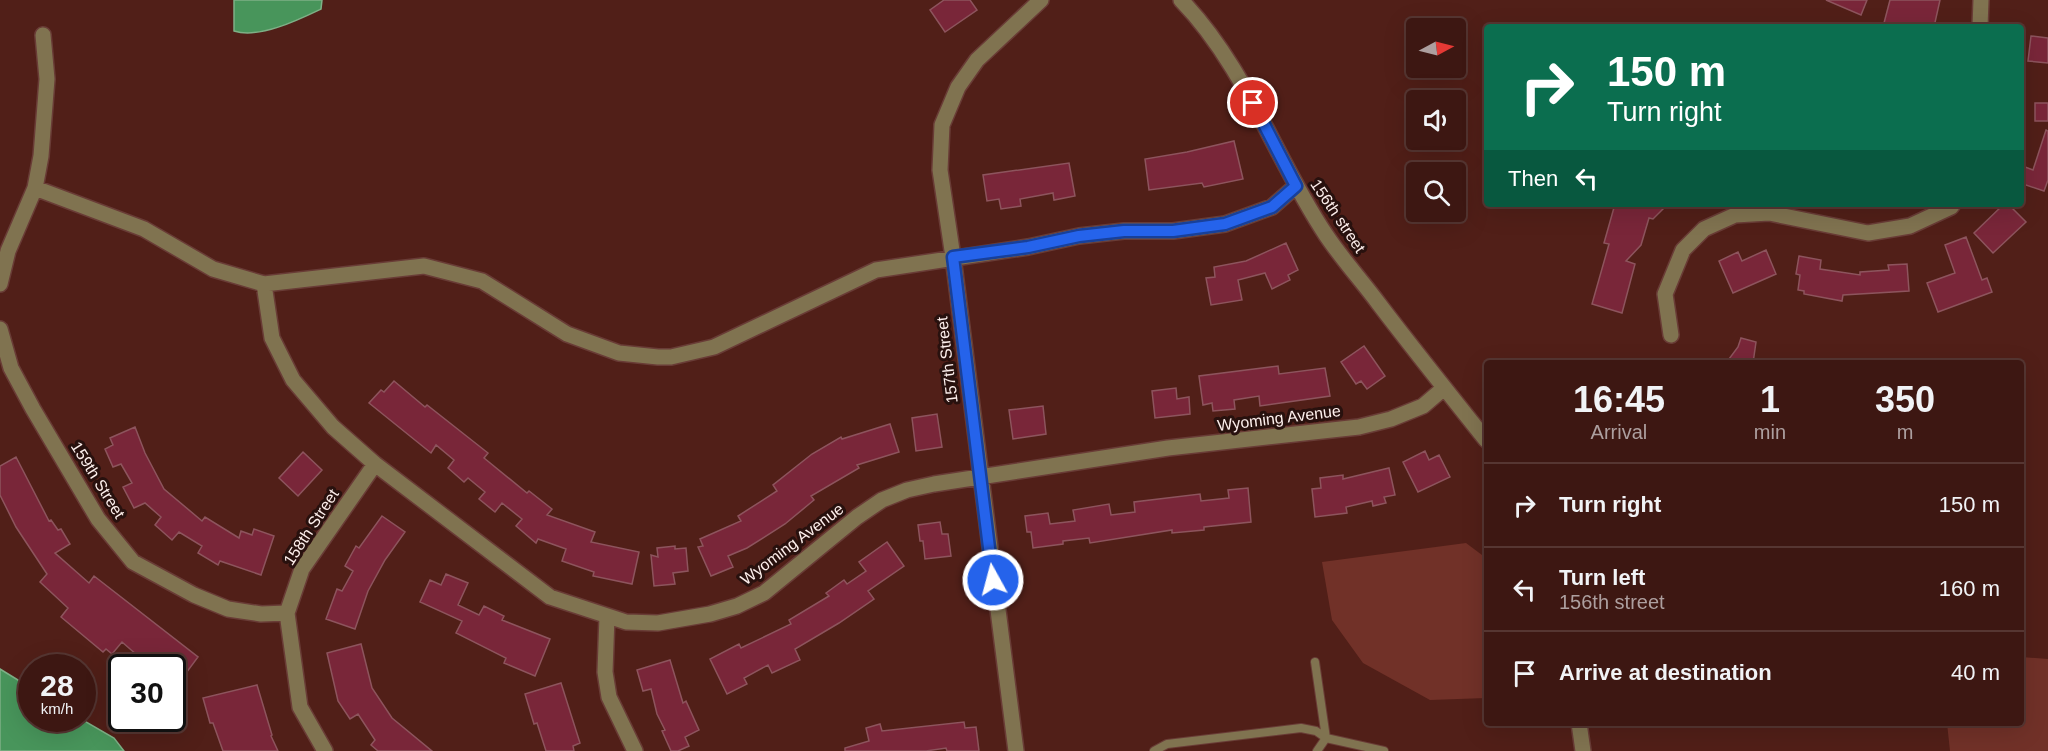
<!DOCTYPE html>
<html lang="en">
<head>
<meta charset="utf-8">
<style>
	:root { --surface:#3d1712; --page:#482420; --text:#f1f3f6; --muted:#ad9f9f; --line:#563632 }
	body { margin:0; font-family:Helvetica,sans-serif; background:var(--page); color:var(--text); height:100vh; display:flex; flex-direction:column; font-size:22px; white-space:nowrap }
	* { box-sizing:border-box; margin:0 }
	p { font-size:20px; color:var(--muted) }
	.icon { flex:none; width:33px; height:33px; fill:none; stroke:currentColor; stroke-width:2; stroke-linecap:round; stroke-linejoin:round }
	.map { position:relative; flex:1; overflow:hidden }
	.side { position:absolute; left:1484px; top:360px; width:540px; height:366px; display:flex; flex-direction:column; background:var(--surface); border-radius:6px; box-shadow:0 6px 24px #0002,0 0 0 2px var(--line) }
	.side>* { flex:none }
	.banner { position:absolute; left:1484px; top:24px; width:540px; height:183px; border-radius:6px; box-shadow:0 6px 24px #0002,0 0 0 2px var(--line); background:#0b6e4f; color:#fff; overflow:hidden }
	.needle { width:39px; rotate:83deg }
	.fabs { position:absolute; left:1406px; top:18px; display:grid; gap:12px }
	.fabs a { display:grid; place-items:center; width:60px; height:60px; border-radius:6px; background:var(--surface); box-shadow:0 6px 24px #0002,0 0 0 2px var(--line); font-size:30px }
	.speed { position:absolute; left:18px; top:654px; display:flex; gap:12px; font-size:30px; font-weight:700; text-align:center }
	.speed>* { display:grid; place-content:center; width:78px; height:78px; border-radius:50%; background:var(--surface); box-shadow:0 6px 24px #0002,0 0 0 2px var(--line); line-height:1 }
	.speed small { font-size:15px; font-weight:400 }
	.speed .limit { border:3px solid #111; border-radius:9px; background:#fff; color:#111 }
	.pin { position:absolute; display:grid; place-items:center; width:51px; height:51px; color:#fff; margin:-26px; border:3px solid #fff; border-radius:50%; box-shadow:0 2px 6px #0007 }
	.me { position:absolute; width:66px; margin:-33px; rotate:353deg; stroke-linejoin:round; filter:drop-shadow(0 0 4px #0008) }
	.turn { display:flex; align-items:center; gap:21px; height:126px; padding:0 24px; font-size:27px }
	.turn .icon { width:78px; height:78px; stroke-width:2.5 }
	.turn b { display:block; font-size:42px; line-height:51px }
	.then { display:flex; align-items:center; height:57px; padding:0 24px; background:#0003; gap:12px; font-size:22px }
	.eta { display:flex; justify-content:space-evenly; align-items:center; height:102px; text-align:center }
	.eta b { font-size:36px; font-weight:700; line-height:42px }
	ul { padding:0; list-style:none }
	li { display:flex; align-items:center; gap:18px; height:84px; padding:0 24px; border-top:2px solid var(--line) }
	li div { flex:1 }
	li b { display:block; font-size:22px }
	li em { font-style:normal }
	.map>svg:first-child { display:block }
	.green { fill:#713128 }
	.water { fill:#48955b; stroke:#7eb086; stroke-width:1.5 }
	.building { fill:#792639; stroke:#8d545d; stroke-width:1.5 }
	.lines { fill:none; stroke-linecap:round; stroke-linejoin:round }
	.lane-casing { stroke:#693c36; stroke-width:10 }
	.street-casing { stroke:#693c36; stroke-width:18 }
	.lane { stroke:#807350; stroke-width:8 }
	.street { stroke:#807350; stroke-width:15 }
	.route-casing { stroke:#184099; stroke-width:15 }
	.route { stroke:#2563eb; stroke-width:10 }
	.labels { text-anchor:middle; dominant-baseline:central; stroke-width:6; stroke-linejoin:round; paint-order:stroke }
	.street-label { font-size:16px; fill:#fdefec; stroke:#28110e }
</style>
</head>
<body>
<div class="map">
<svg width="2048" height="751" viewBox="0 0 2048 751">
	<rect width="100%" height="100%" fill="#511f18"/>
	<path class="green" d="M1466,543L1486,558V698L1430,700L1363,663L1332,620L1322,562Z
		M2021,657L2048,659V751H1950L1947,723H2020Z"/>
	<path class="water" d="M234,0H322L321,9C298,20 259,39 234,31Z
		M0,669L31,688L32,718L81,719L114,738L124,751H0Z"/>
	<path class="building" d="M944,0H970L977,10L945,32L930,10Z
		M1826,0H1867L1861,15Z
		M1890,0H1940L1934,27H1901L1884,23Z
		M2031,36L2048,38V63L2028,61Z
		M2035,103H2048V121H2035Z
		M2046,130L2048,131V180L2044,191L2020,183V165L2033,170Z
		M1234,141L1243,179L1204,187L1202,183L1149,190L1145,159L1187,152Z
		M1069,163L1075,196L1054,200L1053,193L1020,199L1021,206L1001,209L999,199L987,201L983,175Z
		M1615,204L1625,207V204H1668L1653,219L1649,218L1641,245L1626,261L1635,264L1622,313L1592,304L1609,244L1604,243Z
		M2004,204H2008L2026,222L1993,253L1974,233Z
		M1966,237L1982,280L1987,278L1992,292L1938,312L1927,283L1955,273L1945,245Z
		M1286,243L1298,270L1288,275L1290,280L1272,289L1265,273L1238,280L1242,300L1211,305L1206,278L1215,277L1214,267L1246,261Z
		M1766,250L1776,274L1733,293L1719,261L1738,252L1742,261Z
		M1799,256L1821,260L1820,269L1860,275V272L1889,270L1888,265L1907,264L1909,291L1843,295L1842,301L1804,294V291L1798,290L1800,275L1796,274Z
		M1741,338L1756,342L1753,363H1726L1738,347Z
		M1364,346L1385,376L1367,389L1361,381L1356,384L1341,362Z
		M1278,366L1279,374L1325,368L1330,396L1260,406L1259,396L1234,400L1235,409L1213,411L1212,403L1203,405L1199,376Z
		M394,381L425,407L427,405L488,453L484,458L527,493L529,491L552,509L547,515L595,532L591,542L639,552L632,584L593,576L594,572L562,561L566,549L538,539L536,543L516,526L522,519L502,503L495,512L479,499L485,492L468,478L464,482L448,468L454,460L436,445L431,453L369,403L381,390L384,392Z
		M1176,388L1177,399L1189,397L1190,414L1155,418L1152,391Z
		M1043,406L1046,434L1013,439L1009,410Z
		M937,414L942,447L916,451L912,418Z
		M890,424L899,452L857,465L859,468L811,496L814,500L785,524L747,548L728,556L733,567L711,576L698,547L703,546L700,539L741,521L738,516L777,491L773,485L812,454L841,437L842,439Z
		M135,427L145,453L164,489L202,521L205,517L239,538L241,531L252,535L254,529L274,536L261,575L220,561L218,565L198,553L202,546L179,532L172,540L155,525L161,517L145,503L134,508L123,487L132,483L121,464L113,467L105,449L113,445L110,438Z
		M1425,451L1429,460L1439,455L1450,477L1418,492L1403,462Z
		M303,452L322,470L298,496L279,478Z
		M16,457L49,521L51,520L58,530L61,529L70,544L55,553L89,583L94,576L198,657L172,692V668H152L122,642L112,654L106,649L103,652L61,617L68,608L40,582L47,574L16,527L0,495V466Z
		M1389,468L1395,495L1384,497L1386,503L1373,506L1372,501L1346,507L1347,513L1315,517L1312,489L1321,488L1320,478L1343,475V479Z
		M1248,488L1251,522L1204,527V530L1172,533V530L1090,543L1089,538L1063,541V544L1033,548L1031,532H1027L1025,516L1048,513L1050,524L1075,521L1073,510L1109,504L1111,515L1135,512L1134,502L1200,494L1201,501L1229,498L1228,490Z
		M382,516L405,532L385,560L368,591L355,629L326,619L337,589L342,591L353,571L345,566L356,546L359,548Z
		M940,522L942,534H948L951,556L925,559L923,541H920L918,525Z
		M887,542L904,566L868,591L874,599L839,623L795,649L800,660L772,673L768,665L744,678L747,684L727,694L710,659L739,644L741,648L791,624L789,620L829,596L826,593L844,580L847,584L866,571L859,562Z
		M675,546V549L686,548L688,571L673,573L675,584L654,586L651,555L658,557L657,548Z
		M446,574L468,583L458,605L479,615L484,606L504,616L502,620L550,639L535,676L504,663L506,658L456,633L462,621L420,602L430,580L441,585Z
		M361,644L372,688L392,718L432,751H378L371,745L375,740L358,714L350,719L338,701L327,653Z
		M670,660L683,703L686,701L699,730L685,737L689,746L678,751H671L662,731L665,730L657,714L651,689L643,691L637,670Z
		M561,683L580,743L573,746L574,751H546L537,723L534,724L525,694Z
		M257,685L272,735L271,736L278,751H223L213,723H210L203,698Z
		M964,722L965,728L976,727L979,751H947L946,748L926,751H845V748L869,741L866,728L880,724L882,731Z"/>
	<g class="lines">
		<g class="lane-casing">
			<path id="lane" d="M1315,662L1326,738L1317,751
				M1154,751L1167,744L1301,728L1316,731L1326,738L1384,751"/>
		</g>
		<g class="street-casing">
			<path id="street" d="M1181,0C1246,67 1275,159 1326,235C1342,259 1362,281 1379,304C1414,350 1450,395 1486,440
				M1980,27L1981,0
				M35,188L144,229L213,269L264,284L424,266L482,281L567,334L619,353L658,357H671L714,347L876,270L1028,247L1079,236L1124,231H1173L1225,224L1272,207L1296,186
				M0,284L8,251L35,188L41,156L47,79L43,35
				M264,284L272,338L293,380L333,427L375,464L550,597L626,622L658,623L710,614L737,606L764,593L857,517L882,500L907,490L934,484L1168,448L1359,427L1391,419L1423,406L1444,388
				M0,329L11,368L33,409L98,519L133,562L194,595L228,609L261,614L287,613
				M1671,335L1665,294L1683,250L1704,229L1735,215L1769,213L1868,233L1910,226L1951,207L1953,204
				M607,616L605,672L609,697L635,751
				M1579,723L1583,751
				M325,751L300,707L287,613L302,569L375,464
				M1016,751L953,257L940,170L942,125L958,87L977,60L1041,0"/>
		</g>
		<use href="#lane" class="lane"/>
		<use href="#street" class="street"/>
	</g>
	<g class="lines">
		<g class="route-casing">
			<path id="route" d="M993,580L953,257L1028,247L1079,236L1124,231H1173L1225,224L1272,207L1296,186L1253,103"/>
		</g>
		<use href="#route" class="route"/>
	</g>
	<g class="labels">
		<g class="street-label">
			<text transform="translate(1338 216) rotate(56)">156th street</text>
			<text transform="translate(947 360) rotate(-97)">157th Street</text>
			<text transform="translate(1279 418) rotate(-7)">Wyoming Avenue</text>
			<text transform="translate(98 480) rotate(58)">159th Street</text>
			<text transform="translate(311 527) rotate(-57)">158th Street</text>
			<text transform="translate(792 544) rotate(-37)">Wyoming Avenue</text>
		</g>
	</g>
</svg>
<div class="fabs">
<a><svg class="needle" viewBox="-14 -14 28 28"><path d="M0-13l5 13h-10z" fill="#e53935"/><path d="M0 13l5-13h-10z" fill="#ad9f9f"/></svg></a>
<a><svg class="icon" aria-label="sound" viewBox="0 0 24 24"><path d="M4 9h4l5-4v14l-5-4H4zM17 9q2 3 0 6"/></svg></a>
<a><svg class="icon" aria-label="search" viewBox="0 0 24 24"><circle cx="10" cy="10" r="6"/><path d="M15 15l6 6"/></svg></a>
</div>
<div class="speed"><div>28<small>km/h</small></div><div class="limit">30</div></div>
<div class="pin" style="left:1253px;top:103px;background:#d93025"><svg class="icon" aria-label="arrive" viewBox="0 0 24 24"><path d="M6 21V4h12l-3 4 3 4H6"/></svg></div>
<svg class="me" style="left:993px;top:580px" viewBox="-20 -20 40 40"><circle r="17" fill="#2563eb" stroke="#fff" stroke-width="3"/><path d="M0-11L8 9 0 5-8 9z" fill="#fff"/></svg>
<div class="banner">
<div class="turn"><svg class="icon" aria-label="right" viewBox="0 0 24 24"><path d="M7 20v-9h11M14 6l5 5-5 5"/></svg><div><b>150 m</b>Turn right</div></div>
<div class="then">Then<svg class="icon" aria-label="left" viewBox="0 0 24 24"><path d="M17 20v-9H6M10 6l-5 5 5 5"/></svg></div>
</div>
<section class="side">
<div class="eta">
<div><b>16:45</b><p>Arrival</p></div>
<div><b>1</b><p>min</p></div>
<div><b>350</b><p>m</p></div>
</div>
<ul>
<li><svg class="icon" aria-label="right" viewBox="0 0 24 24"><path d="M7 20v-9h11M14 6l5 5-5 5"/></svg><div><b>Turn right</b></div><em>150 m</em></li>
<li><svg class="icon" aria-label="left" viewBox="0 0 24 24"><path d="M17 20v-9H6M10 6l-5 5 5 5"/></svg><div><b>Turn left</b><p>156th street</p></div><em>160 m</em></li>
<li><svg class="icon" aria-label="arrive" viewBox="0 0 24 24"><path d="M6 21V4h12l-3 4 3 4H6"/></svg><div><b>Arrive at destination</b></div><em>40 m</em></li>
</ul>
</section>
</div>
</body>
</html>
